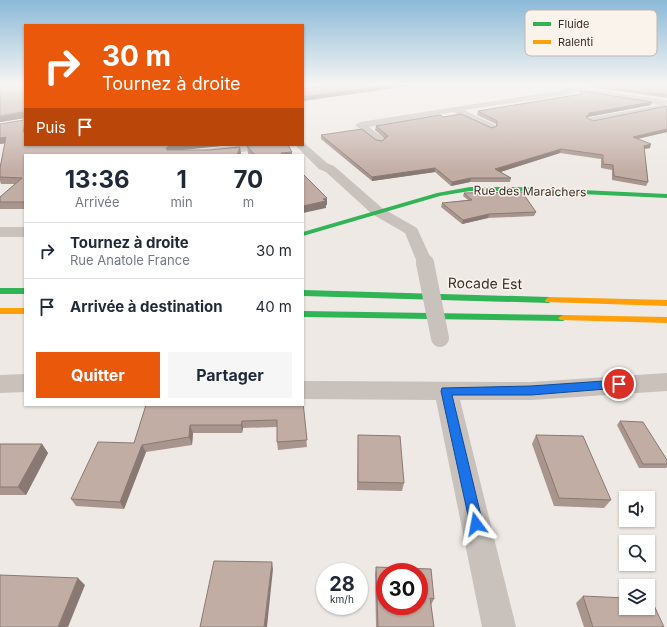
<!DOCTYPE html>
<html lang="fr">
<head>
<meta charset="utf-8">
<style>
	:root { --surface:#fff; --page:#f6f6f7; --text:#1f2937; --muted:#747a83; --line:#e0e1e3; --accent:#ea580c }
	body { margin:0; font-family:Inter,sans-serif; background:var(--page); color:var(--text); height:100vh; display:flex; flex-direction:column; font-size:15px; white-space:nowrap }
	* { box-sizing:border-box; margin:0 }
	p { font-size:13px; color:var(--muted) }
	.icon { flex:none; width:22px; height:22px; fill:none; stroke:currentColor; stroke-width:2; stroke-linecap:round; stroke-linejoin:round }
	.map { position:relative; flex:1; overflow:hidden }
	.side { position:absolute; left:24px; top:154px; width:280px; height:252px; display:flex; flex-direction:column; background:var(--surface); border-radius:0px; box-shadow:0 1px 3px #0004 }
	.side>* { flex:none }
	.top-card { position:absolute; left:24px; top:24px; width:280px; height:122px; border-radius:0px; box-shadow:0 1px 3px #0004; background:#ea580c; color:#fff; overflow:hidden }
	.buttons { position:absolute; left:619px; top:491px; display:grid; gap:8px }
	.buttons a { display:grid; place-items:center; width:36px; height:36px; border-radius:0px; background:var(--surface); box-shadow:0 1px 3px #0004; font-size:20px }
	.speed { position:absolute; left:316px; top:563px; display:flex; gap:8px; font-size:20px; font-weight:700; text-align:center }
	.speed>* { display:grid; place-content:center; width:52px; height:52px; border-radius:50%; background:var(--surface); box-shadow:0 1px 3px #0004; line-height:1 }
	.speed small { font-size:10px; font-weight:400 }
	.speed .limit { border:6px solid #d22; background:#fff; color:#111 }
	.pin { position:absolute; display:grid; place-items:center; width:34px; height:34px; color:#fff; margin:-17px; border:2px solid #fff; border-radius:50%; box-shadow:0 1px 4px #0007 }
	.me { position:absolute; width:44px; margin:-22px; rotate:347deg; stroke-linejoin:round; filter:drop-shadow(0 0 3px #0008) }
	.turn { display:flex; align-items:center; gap:14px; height:84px; padding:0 12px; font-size:18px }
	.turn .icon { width:52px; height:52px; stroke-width:2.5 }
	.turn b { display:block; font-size:28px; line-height:34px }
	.then { display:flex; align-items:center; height:38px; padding:0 12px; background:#0003; gap:8px; font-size:15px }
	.eta { display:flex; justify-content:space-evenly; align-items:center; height:68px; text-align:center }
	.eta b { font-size:24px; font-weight:700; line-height:28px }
	.action { display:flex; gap:8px; margin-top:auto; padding:8px 12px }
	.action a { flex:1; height:46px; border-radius:0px; background:var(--accent); color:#fff; font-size:16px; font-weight:700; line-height:46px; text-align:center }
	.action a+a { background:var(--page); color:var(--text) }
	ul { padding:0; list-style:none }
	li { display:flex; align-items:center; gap:12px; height:56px; padding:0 12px; border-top:1px solid var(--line) }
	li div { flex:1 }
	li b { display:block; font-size:15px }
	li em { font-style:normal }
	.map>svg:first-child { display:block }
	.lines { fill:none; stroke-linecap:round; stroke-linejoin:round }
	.street { fill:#c8c1bc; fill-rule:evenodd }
	.fast { fill:#30b455; fill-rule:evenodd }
	.slow { fill:#ff9f0a; fill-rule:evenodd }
	.street-bridge { stroke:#c8c1bc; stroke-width:18 }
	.wall { fill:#a7958e }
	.shaded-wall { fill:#887974 }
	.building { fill:#c2ada5; stroke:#887974; fill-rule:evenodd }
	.route { fill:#1a73e8; stroke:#114b97 }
	.labels { text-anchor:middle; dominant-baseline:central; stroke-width:3; stroke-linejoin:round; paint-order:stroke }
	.far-street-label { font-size:12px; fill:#392e2a; stroke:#faf3eb }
	.street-label { font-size:14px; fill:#392e2a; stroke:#faf3eb }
	.key { fill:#faf3eb; stroke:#c0b8b1; stroke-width:1 }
	.key-label { font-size:11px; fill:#392e2a }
</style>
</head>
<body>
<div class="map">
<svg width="667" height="627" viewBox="0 0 667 627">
	<rect width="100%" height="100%" fill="#eee9e4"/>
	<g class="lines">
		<path class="street" d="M558,85L667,100L665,109L662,110L591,123L586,120L588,118L660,105L575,92L568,95L464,110L495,125L496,127L495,129L491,130L453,112L369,127L385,139L386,141L381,144L377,143L355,125L360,122L564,90L558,89Z
			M303,142L327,163L334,166L382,208L417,228L433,263L431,267L425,268L419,267L405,233L372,214L326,172L319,169L295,145H303Z
			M246,145H287L282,148L211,155H168L174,152Z
			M0,227H25V237H0Z
			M667,373V391L531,400H460L516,627H482L436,400L303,399V381L531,382Z
			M25,374V392L0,393V375Z"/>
		<path class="fast" d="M470,187H517L667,194V198L517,191H470L440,196L303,236V232L437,193Z
			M0,288H25V294H0Z
			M303,290L549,297L553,300L549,303L303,296Z
			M303,311L563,315L568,318L563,321L303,317Z"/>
		<path class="slow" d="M549,297L667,300V306L546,302L545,300Z
			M0,308H25V314H0Z
			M563,315L667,317V323L560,320L558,318Z"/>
		<path class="street-bridge" d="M425,263L440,338"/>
	</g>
	<path class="wall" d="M25,85V145H231L175,150H210L240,147L241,154V155H25V209H0V197L15,184H1L0,181V168L5,144L24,120V118L0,122Z
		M579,85H667V98L579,86Z
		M581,91L652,102L651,105L588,117H587L593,121L667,106V101V132L638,139L650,148L644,149L648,182L646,186L612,180V170L601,168V159L560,153L500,172L511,178L510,182H470L451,186L435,172L372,181L321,139V135L376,140L382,141L385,139L375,130L376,126L443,117L492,128L496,126V124L477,115L478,111L580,94Z
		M247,146L292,155H250L248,153Z
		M464,193L536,212L534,216L488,218L462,224L441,207L442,203L468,200L463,196Z
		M303,402L307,447L278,450L277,442V427L243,428L242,433H193L192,445L146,452L124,509L76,506L71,499L134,443L146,405Z
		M620,421L667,460V467L666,468H639L617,425Z
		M358,435L404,483L402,491L357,490Z
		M536,435L611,500L604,508L554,506L532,444Z
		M0,444H42L48,453L26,495H0Z
		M376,567L434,599L431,605L434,627H376L375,575Z
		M583,596L664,627H584L576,603Z"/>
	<path class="shaded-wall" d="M388,85H417L303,101V97Z
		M652,102L651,105L588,117L585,120L586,117L589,113Z
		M23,112L25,118L0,122V116Z
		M25,122V136L23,132Z
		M667,129V132L631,140L633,137Z
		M6,137L9,143L0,144V138Z
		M651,144L650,148L642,149L644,146Z
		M171,145H231L174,151L167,154L166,148Z
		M240,147L241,154V155H237Z
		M561,149L560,153L494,174L495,169Z
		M292,152V155H282L281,153Z
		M435,168V172L372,181V177Z
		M471,178L470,182L451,186L452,182Z
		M327,198V205H326V208L303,213V206Z
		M489,214L488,218L462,224L463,220Z
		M242,421L243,428L242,433L241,425Z
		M190,425L193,433L192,445L189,437Z
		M42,444L48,453L26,495L18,487Z
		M142,445L146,452L124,509L120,502Z
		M272,562L273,569L267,627H264Z
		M78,578L85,585L68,627H58Z"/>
	<path class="building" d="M0,85H25V122L23,132H25V145H171L166,148L167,150H210L240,147L237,155H25V202H0V197L22,178L0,177V168L6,137L0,138V124L24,120V114L23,112L0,116Z
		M330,85H388L303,97V89Z
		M591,85H667V95Z
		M581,91L652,102L589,113L586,117L593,121L667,106V129L633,137L651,144L644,146L648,182L614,176L613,165L603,164V155L561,149L495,169L511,178H471L452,182L435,168L372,177L321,135L362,129L376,140L382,141L388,136L376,126L440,115L443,117L461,114L492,128L497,126V121L478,111L582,94Z
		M262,145H288L292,152L281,153L284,155H255L247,146Z
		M303,174L327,198L323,199L326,201L303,206Z
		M522,192L536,212L489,214L463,220L442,203L472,200L464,193Z
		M303,402L307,440L277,442V420L242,421L241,425H190L189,437L142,445L120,502L71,499L98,442L134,443L146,405H303Z
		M620,421L643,422L667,460V464H643Z
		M358,435L400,436L404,483L358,482Z
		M536,435L583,436L611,500L559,498Z
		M0,444H42L18,487H0Z
		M214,561L272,562L264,627H200Z
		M376,567L431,569L434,599L430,598L434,627H378ZM385,572H419V606H385Z
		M0,575L78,578L58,627H0Z
		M583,596L626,598V608H648V599H651L664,627H593Z"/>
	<linearGradient id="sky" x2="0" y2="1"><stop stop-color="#8bb9d8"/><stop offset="0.49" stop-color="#f7f5f3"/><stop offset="1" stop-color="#f7f5f3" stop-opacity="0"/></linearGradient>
	<rect width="667" height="172" fill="url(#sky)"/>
	<path class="route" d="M619,380L624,384L619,388L531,395H452L483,524L481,529L476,531L471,529L441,391L442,388L531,386Z"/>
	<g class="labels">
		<g class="far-street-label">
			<text transform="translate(530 191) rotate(1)">Rue des Maraîchers</text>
		</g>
		<g class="street-label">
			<text transform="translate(485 283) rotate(1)">Rocade Est</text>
		</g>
	</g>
	<rect x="525" y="10" width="132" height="46" rx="6" class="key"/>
	<rect x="533" y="22" width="18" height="4" fill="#30b455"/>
	<rect x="533" y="40" width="18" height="4" fill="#ff9f0a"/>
	<g class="key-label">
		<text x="558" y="28">Fluide</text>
		<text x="558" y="46">Ralenti</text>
	</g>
</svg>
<div class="buttons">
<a><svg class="icon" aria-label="sound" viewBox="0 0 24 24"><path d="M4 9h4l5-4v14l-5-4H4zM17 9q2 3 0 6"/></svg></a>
<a><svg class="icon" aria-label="search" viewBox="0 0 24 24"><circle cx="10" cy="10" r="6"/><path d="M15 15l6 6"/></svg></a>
<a><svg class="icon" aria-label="layers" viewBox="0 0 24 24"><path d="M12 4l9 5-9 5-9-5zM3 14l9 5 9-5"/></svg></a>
</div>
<div class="speed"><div>28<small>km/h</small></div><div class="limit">30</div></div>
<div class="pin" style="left:619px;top:384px;background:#d93025"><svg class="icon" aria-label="arrive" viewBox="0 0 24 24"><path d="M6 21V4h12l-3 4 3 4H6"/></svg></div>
<svg class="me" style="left:476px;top:524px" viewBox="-20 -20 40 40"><path d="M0-17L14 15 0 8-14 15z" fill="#1a73e8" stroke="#fff" stroke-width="4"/></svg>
<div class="top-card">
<div class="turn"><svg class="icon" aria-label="right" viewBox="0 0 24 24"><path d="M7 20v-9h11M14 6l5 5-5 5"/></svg><div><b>30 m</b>Tournez à droite</div></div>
<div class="then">Puis<svg class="icon" aria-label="arrive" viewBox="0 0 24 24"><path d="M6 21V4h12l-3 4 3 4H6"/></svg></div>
</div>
<section class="side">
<div class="eta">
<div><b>13:36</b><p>Arrivée</p></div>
<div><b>1</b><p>min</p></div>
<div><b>70</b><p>m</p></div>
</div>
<ul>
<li><svg class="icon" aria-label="right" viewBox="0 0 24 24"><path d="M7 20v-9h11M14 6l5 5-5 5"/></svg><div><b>Tournez à droite</b><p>Rue Anatole France</p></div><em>30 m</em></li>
<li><svg class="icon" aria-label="arrive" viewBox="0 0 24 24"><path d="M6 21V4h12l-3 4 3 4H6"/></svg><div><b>Arrivée à destination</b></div><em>40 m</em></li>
</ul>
<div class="action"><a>Quitter</a><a>Partager</a></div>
</section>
</div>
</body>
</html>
